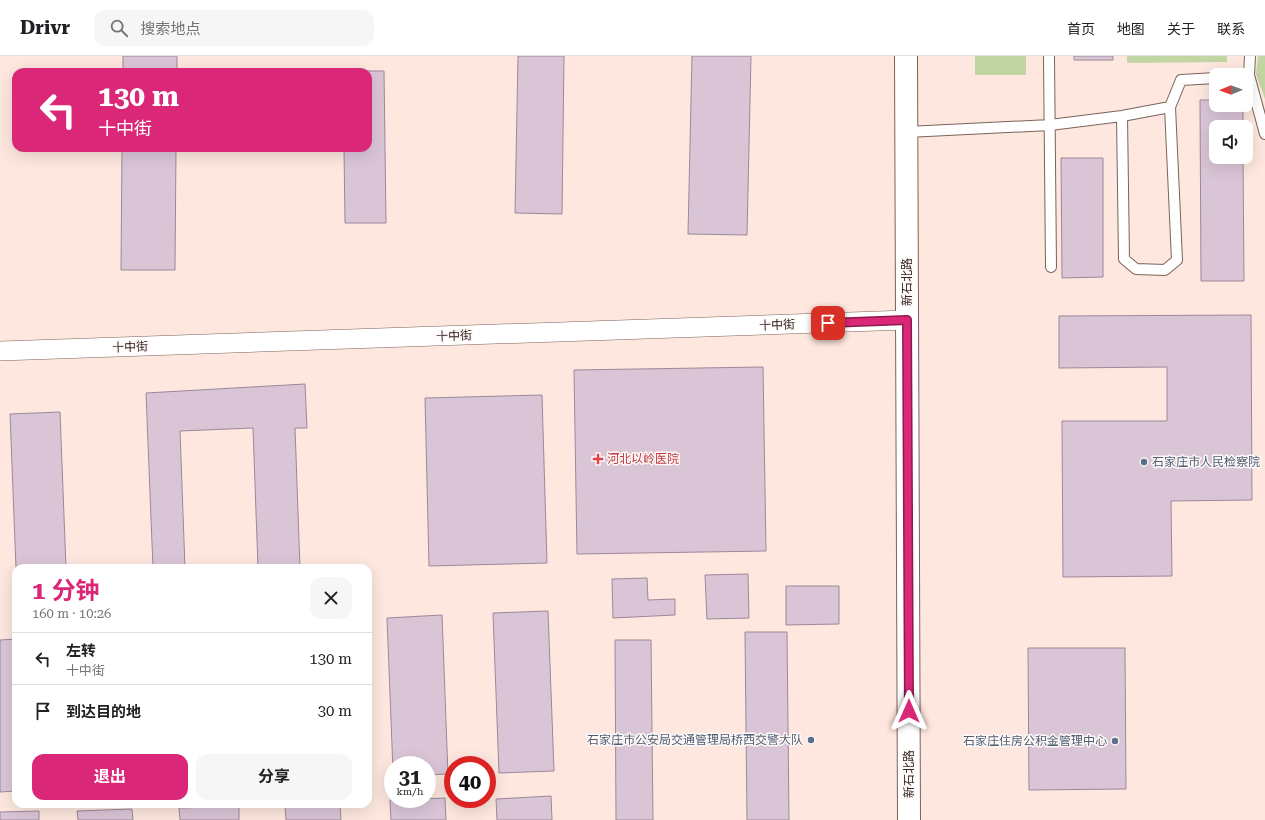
<!DOCTYPE html>
<html lang="zh">
<head>
<meta charset="utf-8">
<style>
	:root { --surface:#fff; --page:#f6f6f6; --text:#202124; --muted:#757577; --line:#e0e0e0; --accent:#db2777 }
	body { margin:0; font-family:"Roboto Serif","Noto Sans SC",serif; background:var(--page); color:var(--text); height:100vh; display:flex; flex-direction:column; font-size:15px; white-space:nowrap }
	* { box-sizing:border-box; margin:0 }
	p { font-size:13px; color:var(--muted) }
	.icon { flex:none; width:22px; height:22px; fill:none; stroke:currentColor; stroke-width:2; stroke-linecap:round; stroke-linejoin:round }
	.map { position:relative; flex:1; overflow:hidden }
	.drawer { position:absolute; left:12px; top:508px; width:360px; height:244px; display:flex; flex-direction:column; background:var(--surface); border-radius:12px; box-shadow:0 4px 16px #0002 }
	.drawer>* { flex:none }
	.banner { position:absolute; left:12px; top:12px; width:360px; height:84px; border-radius:12px; box-shadow:0 4px 16px #0002; background:#db2777; color:#fff; overflow:hidden }
	.needle { width:26px; rotate:269deg }
	.buttons { position:absolute; left:1209px; top:12px; display:grid; gap:8px }
	.buttons a { display:grid; place-items:center; width:44px; height:44px; border-radius:8px; background:var(--surface); box-shadow:0 4px 16px #0002; font-size:20px }
	.speed { position:absolute; left:384px; top:700px; display:flex; gap:8px; font-size:20px; font-weight:700; text-align:center }
	.speed>* { display:grid; place-content:center; width:52px; height:52px; border-radius:50%; background:var(--surface); box-shadow:0 4px 16px #0002; line-height:1 }
	.speed small { font-size:10px; font-weight:400 }
	.speed .limit { border:6px solid #d22; background:#fff; color:#111 }
	.pin { position:absolute; display:grid; place-items:center; width:34px; height:34px; color:#fff; margin:-17px; border-radius:8px; box-shadow:0 2px 6px #0006 }
	.me { position:absolute; width:44px; margin:-22px; rotate:0deg; stroke-linejoin:round; filter:drop-shadow(0 0 3px #0008) }
	.turn { display:flex; align-items:center; gap:14px; height:84px; padding:0 20px; font-size:18px }
	.turn .icon { width:52px; height:52px; stroke-width:2.5 }
	.turn b { display:block; font-size:28px; line-height:34px }
	.round { display:grid; place-items:center; flex:none; width:42px; height:42px; border-radius:12px; background:var(--page) }
	.overview { display:flex; align-items:center; justify-content:space-between; height:68px; padding:0 20px }
	h1 { font-size:24px; font-weight:700; line-height:30px; color:var(--accent) }
	.cta { display:flex; gap:8px; margin-top:auto; padding:8px 20px }
	.cta a { flex:1; height:46px; border-radius:12px; background:var(--accent); color:#fff; font-size:16px; font-weight:700; line-height:46px; text-align:center }
	.cta a+a { background:var(--page); color:var(--text) }
	ul { padding:0; list-style:none }
	li { display:flex; align-items:center; gap:12px; height:52px; padding:0 20px; border-top:1px solid var(--line) }
	li div { flex:1 }
	li b { display:block; font-size:15px }
	li em { font-style:normal }
	header { display:flex; align-items:center; gap:24px; box-sizing:border-box; height:56px; padding:0 20px; background:var(--surface); border-bottom:1px solid var(--line) }
	header strong { font-size:19px }
	nav { display:flex; gap:22px; margin-inline-start:auto; font-size:14px }
	.search { width:280px; height:36px; background:var(--page); display:flex; align-items:center; gap:10px; box-sizing:border-box; padding:0 14px; border-radius:12px; color:var(--muted); font-size:15px }
	.map>svg:first-child { display:block }
	.green { fill:#c2d6a3 }
	.building { fill:#dac5d7; stroke:#9c8899 }
	.lines { fill:none; stroke-linecap:round; stroke-linejoin:round }
	.service-casing { stroke:#7b635a; stroke-width:12 }
	.minor-casing { stroke:#7b635a; stroke-width:20 }
	.tertiary-casing { stroke:#7b635a; stroke-width:24 }
	.service { stroke:#fff; stroke-width:10 }
	.minor { stroke:#fff; stroke-width:19 }
	.tertiary { stroke:#fff; stroke-width:22 }
	.route-casing { stroke:#8e194d; stroke-width:10 }
	.route { stroke:#db2777; stroke-width:7 }
	.health-dot { fill:#e0444e; stroke:#fef8f6; stroke-width:1.5 }
	.service-dot { fill:#5c6f8a; stroke:#fef8f6; stroke-width:1.5 }
	.labels { text-anchor:middle; dominant-baseline:central; stroke-width:3; stroke-linejoin:round; paint-order:stroke }
	.street-label { font-size:12px; fill:#322724; stroke:#fef8f6 }
	.health-label { font-size:12px; fill:#be3a42; stroke:#fef8f6; text-anchor:start }
	.service-label { font-size:12px; fill:#4e5e75; stroke:#fef8f6; text-anchor:end }
</style>
</head>
<body>
<header>
<strong>Drivr</strong>
<div class="search"><svg class="icon" aria-label="search" viewBox="0 0 24 24"><circle cx="10" cy="10" r="6"/><path d="M15 15l6 6"/></svg>搜索地点</div>
<nav><a>首页</a><a>地图</a><a>关于</a><a>联系</a></nav>
</header>
<div class="map">
<svg width="1265" height="764" viewBox="0 0 1265 764">
	<rect width="100%" height="100%" fill="#fde7df"/>
	<path class="green" d="M975,0H1026V19H975Z
		M1127,0H1227V6L1127,7Z
		M1258,0H1265V43L1256,18Z"/>
	<path class="building" d="M123,0H177V16H123Z
		M518,0H564L562,158L515,157Z
		M692,0H751L747,179L688,178Z
		M1074,0H1113V4H1074Z
		M343,15H384L386,167H345L344,92H368V16Z
		M1200,44H1216V49H1243V71H1216V101H1243L1244,225H1201Z
		M122,92H176L175,214H121Z
		M1061,102H1103V221L1062,222Z
		M1251,259L1252,444L1171,445L1172,520L1063,521L1062,365H1167V311L1059,312V260Z
		M763,311L766,495L577,498L574,314Z
		M305,328L307,372H295L300,512H258L253,372L180,375L185,512H153L146,337Z
		M542,339L547,507L429,510L425,342Z
		M60,356L66,512H16L10,358Z
		M748,518L749,562L707,563L705,519Z
		M647,522L648,544L675,543V559L613,562L612,523Z
		M786,530H839V568L786,569Z
		M548,555L554,715L499,717L493,557Z
		M442,559L448,718L427,719V709H393V715L387,562Z
		M745,576H787L789,764H747Z
		M16,583V735L0,736V584Z
		M615,584H651L653,764H616Z
		M1028,592H1125L1126,733L1029,734Z
		M551,740L552,764H497L496,743Z
		M445,742L446,764H391L390,744Z
		M340,748L341,764H286L285,750Z
		M239,750V764H180L179,752Z
		M132,753L133,764H78L77,755Z
		M39,755V764H0V756Z"/>
	<g class="lines">
		<g class="service-casing">
			<path id="service" d="M1049,0L1051,211
				M1250,0L1249,19L1265,78
				M1122,60L1124,203L1136,213L1165,214L1177,204L1170,51
				M907,76L1050,69L1122,60L1170,51L1181,24L1216,22"/>
		</g>
		<g class="minor-casing">
			<path id="minor" d="M0,295L907,264"/>
		</g>
		<g class="tertiary-casing">
			<path id="tertiary" d="M906,0L909,764"/>
		</g>
		<use href="#service" class="service"/>
		<use href="#minor" class="minor"/>
		<use href="#tertiary" class="tertiary"/>
	</g>
	<g class="lines">
		<g class="route-casing">
			<path id="route" d="M828,267L907,264L909,655"/>
		</g>
		<use href="#route" class="route"/>
	</g>
	<path class="health-dot" d="M596 397h4v4h4v4h-4v4h-4v-4h-4v-4h4z"/>
	<g class="service-dot">
		<circle cx="1144" cy="406" r="4"/>
		<circle cx="811" cy="684" r="4"/>
		<circle cx="1115" cy="685" r="4"/>
	</g>
	<g class="labels">
		<g class="street-label">
			<text transform="translate(907 226) rotate(-90)">新石北路</text>
			<text transform="translate(777 269) rotate(-2)">十中街</text>
			<text transform="translate(454 280) rotate(-2)">十中街</text>
			<text transform="translate(130 291) rotate(-2)">十中街</text>
			<text transform="translate(909 718) rotate(-90)">新石北路</text>
		</g>
		<g class="health-label">
			<text x="607" y="403">河北以岭医院</text>
		</g>
		<g class="service-label">
			<text x="1152" y="406" text-anchor="start">石家庄市人民检察院</text>
			<text x="803" y="684">石家庄市公安局交通管理局桥西交警大队</text>
			<text x="1107" y="685">石家庄住房公积金管理中心</text>
		</g>
	</g>
</svg>
<div class="buttons">
<a><svg class="needle" viewBox="-14 -14 28 28"><path d="M0-13l5 13h-10z" fill="#e53935"/><path d="M0 13l5-13h-10z" fill="#757577"/></svg></a>
<a><svg class="icon" aria-label="sound" viewBox="0 0 24 24"><path d="M4 9h4l5-4v14l-5-4H4zM17 9q2 3 0 6"/></svg></a>
</div>
<div class="speed"><div>31<small>km/h</small></div><div class="limit">40</div></div>
<div class="pin" style="left:828px;top:267px;background:#d93025"><svg class="icon" aria-label="arrive" viewBox="0 0 24 24"><path d="M6 21V4h12l-3 4 3 4H6"/></svg></div>
<svg class="me" style="left:909px;top:655px" viewBox="-20 -20 40 40"><path d="M0-17L14 15 0 8-14 15z" fill="#db2777" stroke="#fff" stroke-width="4"/></svg>
<div class="banner">
<div class="turn"><svg class="icon" aria-label="left" viewBox="0 0 24 24"><path d="M17 20v-9H6M10 6l-5 5 5 5"/></svg><div><b>130 m</b>十中街</div></div>
</div>
<section class="drawer">
<div class="overview"><div><h1>1 分钟</h1><p>160 m · 10:26</p></div><a class="round"><svg class="icon" aria-label="close" viewBox="0 0 24 24"><path d="M6 6l12 12M18 6L6 18"/></svg></a></div>
<ul>
<li><svg class="icon" aria-label="left" viewBox="0 0 24 24"><path d="M17 20v-9H6M10 6l-5 5 5 5"/></svg><div><b>左转</b><p>十中街</p></div><em>130 m</em></li>
<li><svg class="icon" aria-label="arrive" viewBox="0 0 24 24"><path d="M6 21V4h12l-3 4 3 4H6"/></svg><div><b>到达目的地</b></div><em>30 m</em></li>
</ul>
<div class="cta"><a>退出</a><a>分享</a></div>
</section>
</div>
</body>
</html>
